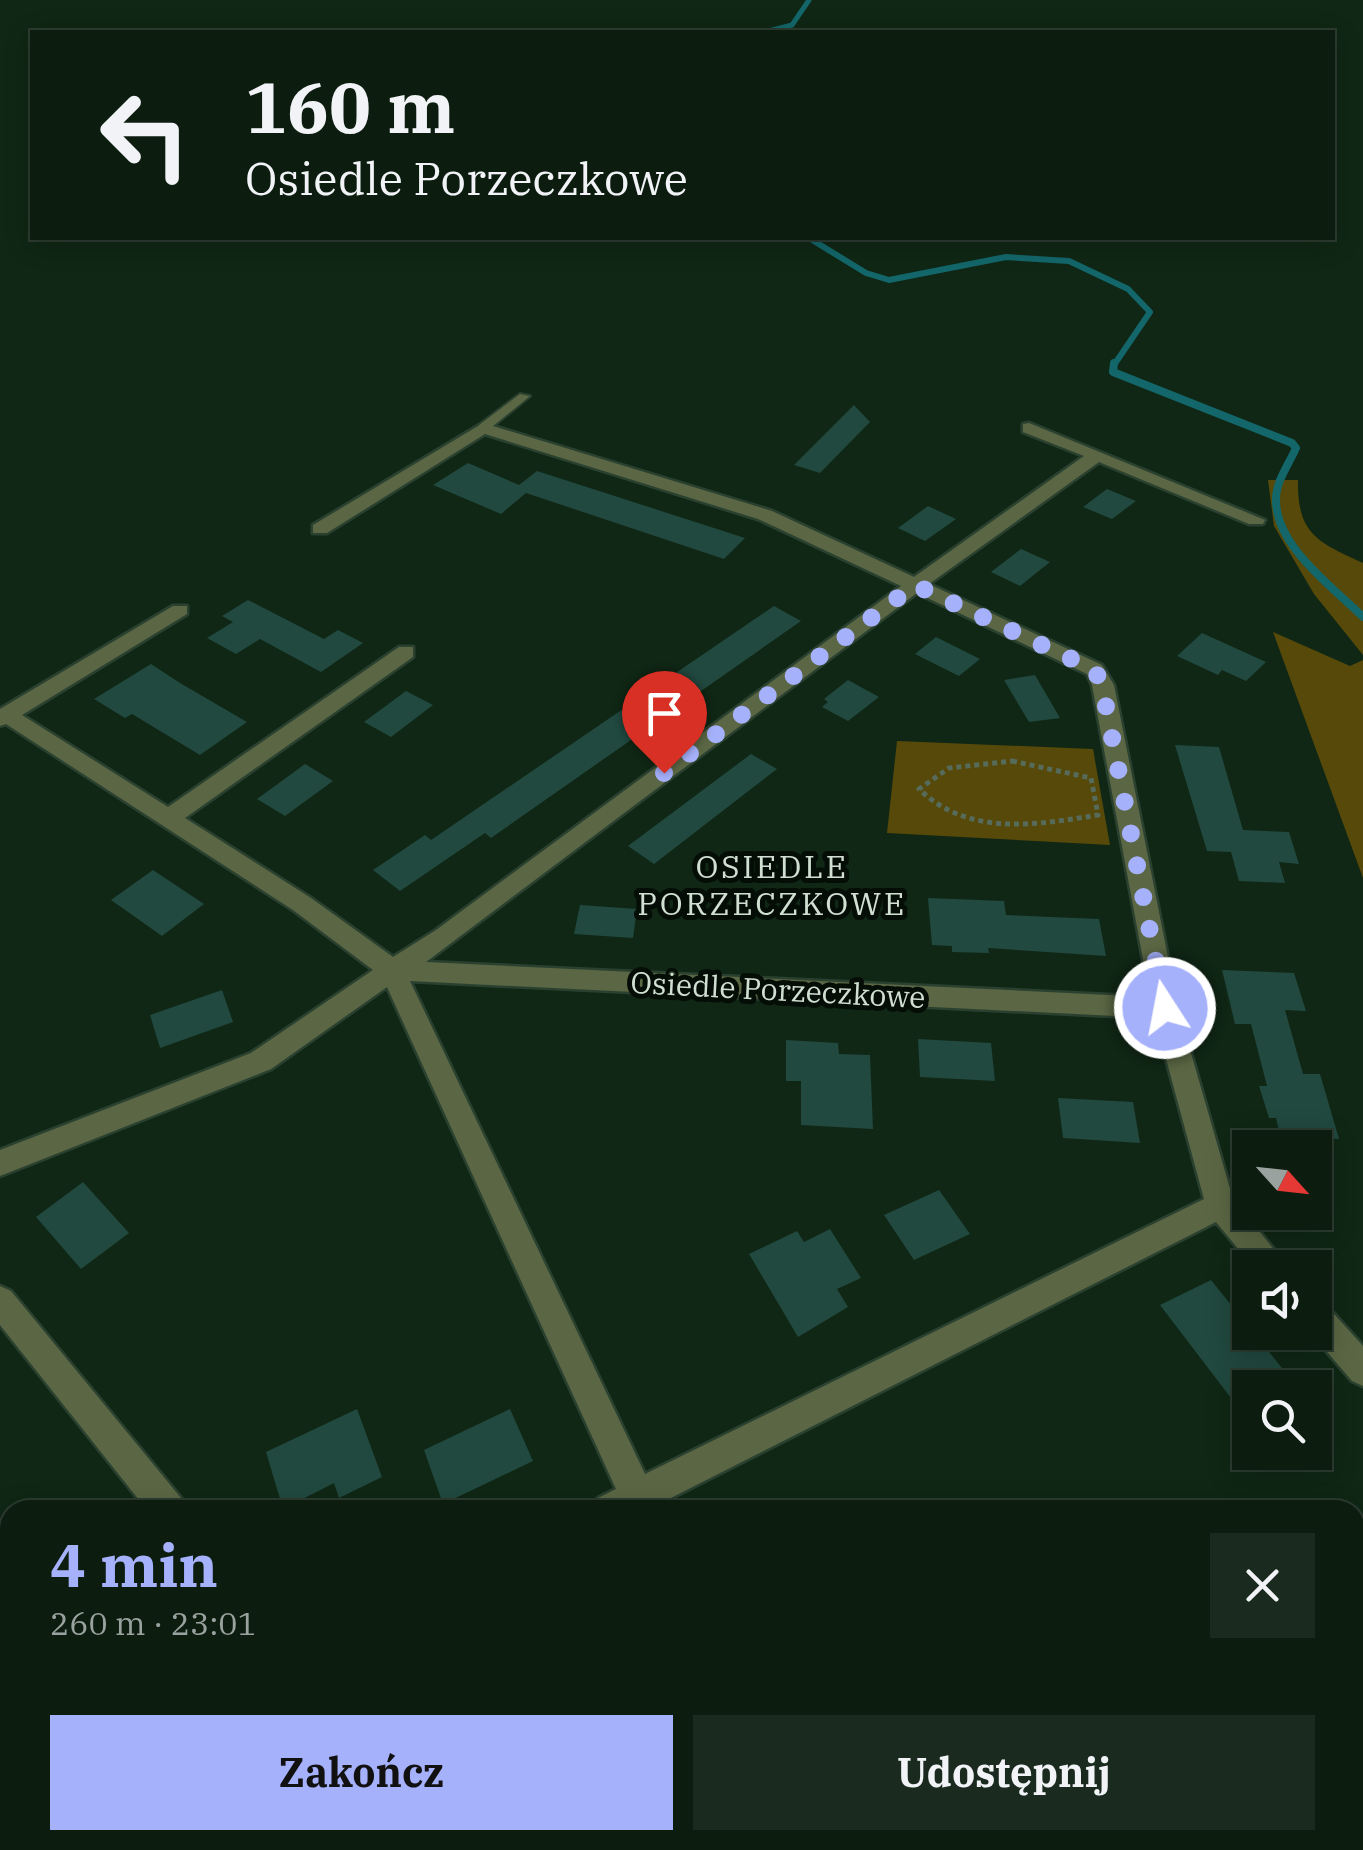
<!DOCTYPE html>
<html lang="pl">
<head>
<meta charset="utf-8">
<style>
	:root { --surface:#0c1d10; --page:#1a2a1e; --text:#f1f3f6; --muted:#9aa29f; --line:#2c3b30; --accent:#a6b1fc }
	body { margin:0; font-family:"IBM Plex Serif",serif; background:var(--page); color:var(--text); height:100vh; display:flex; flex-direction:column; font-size:38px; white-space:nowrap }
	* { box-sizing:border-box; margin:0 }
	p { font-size:32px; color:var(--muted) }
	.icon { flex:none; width:55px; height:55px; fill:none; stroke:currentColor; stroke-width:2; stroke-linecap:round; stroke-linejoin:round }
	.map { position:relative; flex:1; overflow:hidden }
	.details { position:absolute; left:0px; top:1500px; width:1365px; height:350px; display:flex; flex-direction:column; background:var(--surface); border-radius:30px 30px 0 0; box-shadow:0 5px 25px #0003,0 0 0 2px var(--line) }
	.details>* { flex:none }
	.guide { position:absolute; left:30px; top:30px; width:1305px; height:210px; border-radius:0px; box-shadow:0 5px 25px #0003,0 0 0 2px var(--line); background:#0c1d10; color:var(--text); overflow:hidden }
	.needle { width:65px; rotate:117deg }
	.tools { position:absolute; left:1232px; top:1130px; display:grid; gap:20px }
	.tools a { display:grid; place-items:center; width:100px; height:100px; border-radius:0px; background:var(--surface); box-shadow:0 5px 25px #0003,0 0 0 2px var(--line); font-size:50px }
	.pin { position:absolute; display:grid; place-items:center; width:85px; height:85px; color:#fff; margin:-102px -42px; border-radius:50% 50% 50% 0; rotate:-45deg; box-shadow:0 0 10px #0007 }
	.pin .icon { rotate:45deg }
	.me { position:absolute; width:110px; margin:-55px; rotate:349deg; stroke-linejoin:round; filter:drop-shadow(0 0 8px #0008) }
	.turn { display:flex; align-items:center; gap:35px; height:210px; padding:0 50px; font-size:45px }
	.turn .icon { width:130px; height:130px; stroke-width:2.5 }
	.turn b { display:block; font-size:70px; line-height:85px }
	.round { display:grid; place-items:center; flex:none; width:105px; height:105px; border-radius:0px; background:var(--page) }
	.headline { display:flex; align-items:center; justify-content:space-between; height:170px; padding:0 50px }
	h1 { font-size:60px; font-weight:700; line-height:75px; color:var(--accent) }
	.action { display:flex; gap:20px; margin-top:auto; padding:20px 50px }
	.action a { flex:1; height:115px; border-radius:0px; background:var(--accent); color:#111; font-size:40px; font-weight:700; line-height:115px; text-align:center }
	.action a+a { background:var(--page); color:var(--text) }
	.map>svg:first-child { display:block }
	.green { fill:#564909 }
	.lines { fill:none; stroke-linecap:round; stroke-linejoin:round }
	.stream-far2 { stroke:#13666a; stroke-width:5 }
	.stream-far1 { stroke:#13666a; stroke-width:6 }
	.stream { stroke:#13666a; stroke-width:8 }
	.building { fill:#21493f }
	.service-casing { stroke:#2b4130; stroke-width:4 }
	.minor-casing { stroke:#2b4130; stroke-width:5 }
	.path { stroke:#576b5b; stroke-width:5; stroke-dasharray:5 4; stroke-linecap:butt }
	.service { fill:#5b6744; fill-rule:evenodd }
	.minor { fill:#5b6744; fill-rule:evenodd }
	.route { stroke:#a6b1fc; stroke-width:18; stroke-dasharray:0 32.4 }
	.labels { text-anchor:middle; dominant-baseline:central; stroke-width:10; stroke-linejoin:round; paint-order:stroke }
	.street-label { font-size:30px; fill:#d1dfd3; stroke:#050e06 }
	.neighbourhood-label { font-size:32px; letter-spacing:2.5px; fill:#d1dfd3; stroke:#050e06 }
</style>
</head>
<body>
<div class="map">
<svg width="1363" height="1850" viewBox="0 0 1363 1850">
	<rect width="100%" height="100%" fill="#102715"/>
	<path class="green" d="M1268,480H1298C1297,534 1317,542 1363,563V655L1314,594L1274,526Z
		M1273,632L1350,666L1363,660V878Z
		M897,741L1093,749L1110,845L887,833Z"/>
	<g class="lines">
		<path class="stream-far2" d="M765,32L792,25L809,0"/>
		<path class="stream-far1" d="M809,238L866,273L889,280L1006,257L1069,261L1128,289L1150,312L1114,365"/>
		<path class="stream" d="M1114,363L1113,372L1292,443L1296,448C1289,464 1276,481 1276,499C1275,546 1333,587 1363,617"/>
	</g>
	<path class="building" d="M854,405L870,422L820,473L794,465Z
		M468,463L519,485L537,471L745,538L724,559L526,493L501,514L433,485Z
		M1107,489L1136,501L1112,519L1083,507Z
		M928,506L956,519L925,541L898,528Z
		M1021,549L1050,562L1020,586L991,572Z
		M248,600L324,639L338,630L363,643L321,672L260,639L236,654L207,638L233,622L222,616Z
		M774,606L801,621L491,838L485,833L400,891L373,870L425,835L431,840Z
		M1202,633L1266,662L1246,681L1222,670L1218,675L1177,656Z
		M936,637L980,659L959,676L915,654Z
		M151,664L180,683L247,722L200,755L132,714L125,718L94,699Z
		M1035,675L1060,718L1029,722L1004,680Z
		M848,680L879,697L848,721L822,707L828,702L824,699Z
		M406,691L433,705L391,737L364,722Z
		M1175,745L1219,747L1243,830L1289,832L1299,864L1279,862L1285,883L1239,881L1231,852L1207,851Z
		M751,754L777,769L654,864L628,846Z
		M305,764L333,781L285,816L257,799Z
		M153,870L204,904L162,936L111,900Z
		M928,898L1004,901L1006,915L1099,919L1106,956L988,948L989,953L952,952V946L932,945Z
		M580,905L637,909L633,938L574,934Z
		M1222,970L1294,973L1306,1011L1285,1010L1303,1074H1320L1339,1139L1280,1135L1276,1118H1269L1259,1086H1267L1251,1024H1235Z
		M222,990L233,1022L160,1048L150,1015Z
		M918,1039L991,1043L995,1081L920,1077Z
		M786,1040L838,1043L839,1054L870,1055L873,1129L801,1125V1081H786Z
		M1058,1098L1133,1102L1140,1143L1063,1138Z
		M83,1182L129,1233L81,1269L36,1217Z
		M939,1190L970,1234L914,1260L884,1215Z
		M830,1229L861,1278L837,1289L848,1307L798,1337L749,1254L797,1231L804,1242Z
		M1211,1280L1282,1368L1231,1398L1160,1305Z
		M357,1409L382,1477L339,1498L334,1483L283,1509L266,1452Z
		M510,1409L533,1461L443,1504L424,1450Z"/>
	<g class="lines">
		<g class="service-casing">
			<path id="service" d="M520,394L530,396L487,431H479V425Z
				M1107,1840H1135L1137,1850H1109Z"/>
		</g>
		<g class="minor-casing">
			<path id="minor" d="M1029,423L1265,520L1263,524H1249L1099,462L929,584L1102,665L1114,685L1178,1008L1233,1199L1289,1268H1254L1216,1222L659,1504L661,1510H593L598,1498L616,1489L387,987L271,1069L0,1176V1150L251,1053L373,970L293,910L6,724L0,726V709L173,606H187V614L22,715L168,807L399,647H413V657L185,818L311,898L393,957L436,930L901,586L758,519L485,434L327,533H313V525L483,423L772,511L914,577L1084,456L1023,432V424ZM917,593L1087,674L1092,685L1150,997L426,962ZM410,981L1155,1018L1204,1199L645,1474Z
				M0,1286L11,1291L181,1498L186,1510H147L0,1325Z
				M1315,1300L1326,1305L1363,1346V1386L1352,1381L1310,1332H1315Z
				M103,1840H149L145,1850H99Z
				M781,1840H822L826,1850H785Z"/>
		</g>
		<path class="path" d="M1012,761L1091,778L1098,815C1035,825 969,837 919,789L949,768Z"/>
		<use href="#service" class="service"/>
		<use href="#minor" class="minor"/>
	</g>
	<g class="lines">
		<path class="route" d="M664,773L915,585L1095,670L1102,686L1165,1008"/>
	</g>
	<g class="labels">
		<g class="street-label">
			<text transform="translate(778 989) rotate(3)">Osiedle Porzeczkowe</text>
		</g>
		<g class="neighbourhood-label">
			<text x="772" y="866">OSIEDLE<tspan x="772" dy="37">PORZECZKOWE</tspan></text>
		</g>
	</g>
</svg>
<div class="tools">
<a><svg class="needle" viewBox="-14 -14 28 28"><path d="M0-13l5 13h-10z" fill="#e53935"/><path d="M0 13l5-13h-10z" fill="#9aa29f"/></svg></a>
<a><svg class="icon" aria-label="sound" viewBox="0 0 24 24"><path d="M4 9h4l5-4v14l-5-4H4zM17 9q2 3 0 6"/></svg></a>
<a><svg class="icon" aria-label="search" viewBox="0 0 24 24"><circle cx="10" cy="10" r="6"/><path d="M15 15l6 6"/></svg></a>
</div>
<div class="pin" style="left:664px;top:773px;background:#d93025"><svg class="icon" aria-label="arrive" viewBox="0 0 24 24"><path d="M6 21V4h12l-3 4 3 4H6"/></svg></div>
<svg class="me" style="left:1165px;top:1008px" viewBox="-20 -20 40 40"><circle r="17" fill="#a6b1fc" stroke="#fff" stroke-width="3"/><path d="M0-11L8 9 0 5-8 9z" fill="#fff"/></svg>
<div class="guide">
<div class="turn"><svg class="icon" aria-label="left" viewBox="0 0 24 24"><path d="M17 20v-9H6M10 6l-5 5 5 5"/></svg><div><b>160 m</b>Osiedle Porzeczkowe</div></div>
</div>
<section class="details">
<div class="headline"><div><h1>4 min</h1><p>260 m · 23:01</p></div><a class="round"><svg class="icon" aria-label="close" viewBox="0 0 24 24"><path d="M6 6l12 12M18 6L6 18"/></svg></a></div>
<div class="action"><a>Zakończ</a><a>Udostępnij</a></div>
</section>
</div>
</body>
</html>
